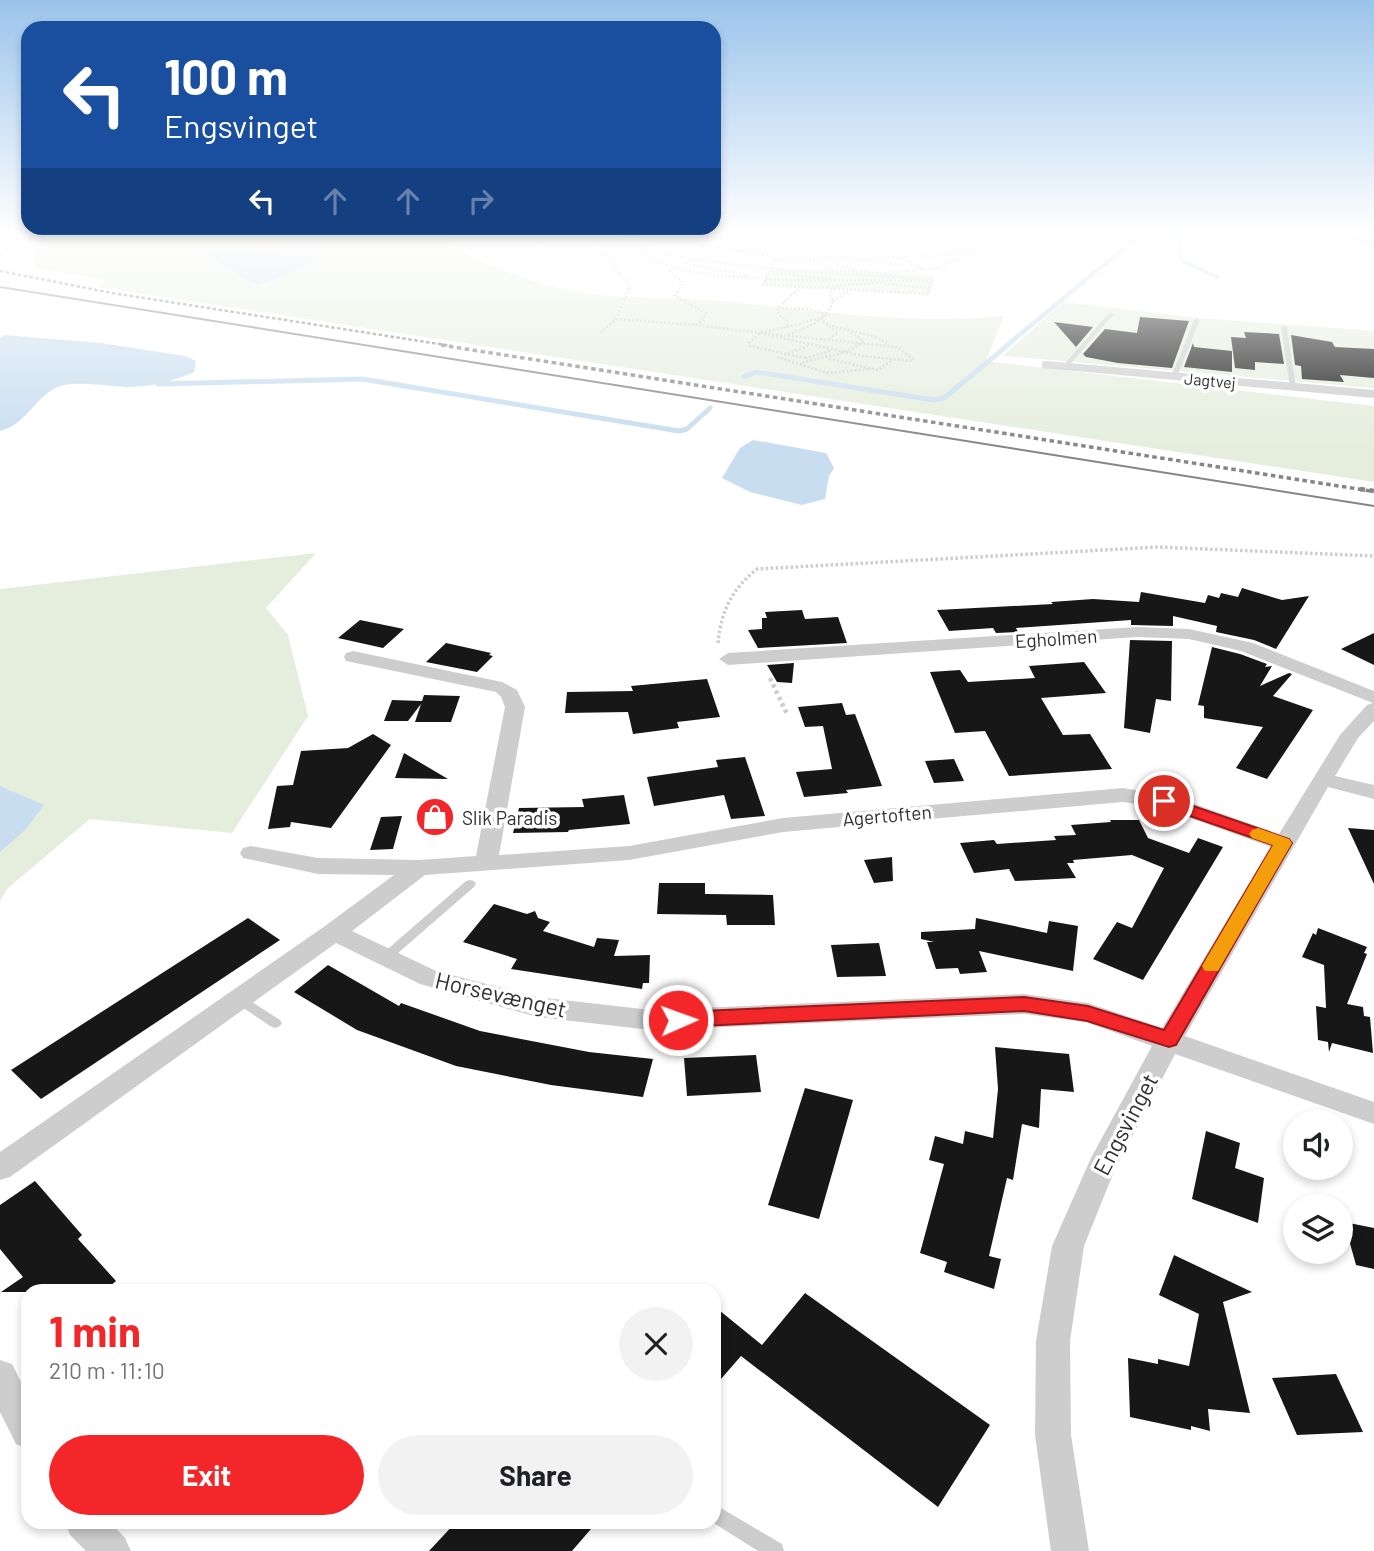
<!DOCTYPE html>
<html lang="en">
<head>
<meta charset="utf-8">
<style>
	:root { --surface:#fff; --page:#f2f2f2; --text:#202124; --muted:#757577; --accent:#f32629 }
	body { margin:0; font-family:Barlow,sans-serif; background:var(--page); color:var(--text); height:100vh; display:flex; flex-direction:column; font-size:26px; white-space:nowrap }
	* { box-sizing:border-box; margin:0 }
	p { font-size:23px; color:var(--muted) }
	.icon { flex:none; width:38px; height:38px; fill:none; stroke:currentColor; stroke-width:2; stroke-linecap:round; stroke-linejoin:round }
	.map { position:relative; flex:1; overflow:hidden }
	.details { position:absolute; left:21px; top:1284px; width:700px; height:245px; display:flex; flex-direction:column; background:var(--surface); border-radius:21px; box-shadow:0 4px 10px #0003 }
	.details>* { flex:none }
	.banner { position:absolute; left:21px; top:21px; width:700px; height:214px; border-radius:21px; box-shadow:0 4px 10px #0003; background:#1a4fa0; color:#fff; overflow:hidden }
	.fabs { position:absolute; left:1283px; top:1110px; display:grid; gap:14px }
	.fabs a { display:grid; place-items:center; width:70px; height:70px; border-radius:50%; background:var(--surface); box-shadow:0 4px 10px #0003; font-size:35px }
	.pin { position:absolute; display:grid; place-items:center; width:60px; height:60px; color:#fff; margin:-30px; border:4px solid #fff; border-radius:50%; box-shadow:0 2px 7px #0007 }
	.me { position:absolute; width:77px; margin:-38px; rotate:88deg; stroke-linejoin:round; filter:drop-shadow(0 0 5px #0008) }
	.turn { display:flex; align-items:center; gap:24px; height:147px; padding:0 28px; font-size:32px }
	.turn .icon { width:91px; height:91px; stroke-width:2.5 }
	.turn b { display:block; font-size:49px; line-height:60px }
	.lanes { display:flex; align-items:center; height:66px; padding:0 28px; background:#0003; justify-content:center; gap:35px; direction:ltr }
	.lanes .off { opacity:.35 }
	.round { display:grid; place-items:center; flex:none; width:74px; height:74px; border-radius:37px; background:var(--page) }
	.head { display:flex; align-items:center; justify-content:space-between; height:119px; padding:0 28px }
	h1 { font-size:42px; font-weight:700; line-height:52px; color:var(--accent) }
	.action { display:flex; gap:14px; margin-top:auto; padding:14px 28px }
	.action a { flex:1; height:80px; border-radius:42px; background:var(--accent); color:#fff; font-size:28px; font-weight:700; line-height:80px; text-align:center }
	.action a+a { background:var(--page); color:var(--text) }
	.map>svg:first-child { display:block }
	.green { fill:#e5eedd }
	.water { fill:#c8ddef }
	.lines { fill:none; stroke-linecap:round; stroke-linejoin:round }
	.stream-far1 { stroke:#c8ddef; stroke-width:4.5 }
	.stream { stroke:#c8ddef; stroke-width:5 }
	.building { fill:#171717 }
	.path-far2 { stroke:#cdcdcd; stroke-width:2.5; stroke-dasharray:2 2; stroke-linecap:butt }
	.path-far1 { stroke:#cdcdcd; stroke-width:3.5; stroke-dasharray:2.5 2.5; stroke-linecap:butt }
	.path { stroke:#cdcdcd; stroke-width:4.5; stroke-dasharray:3.5 3.5; stroke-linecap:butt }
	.lane { fill:#cdcdcd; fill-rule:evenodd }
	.street { fill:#cdcdcd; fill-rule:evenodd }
	.tram { stroke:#858585; stroke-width:2 }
	.rail-far2 { stroke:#858585; stroke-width:2.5; stroke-dasharray:3.5 2.5; stroke-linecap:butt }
	.rail-far1 { stroke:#858585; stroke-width:3.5; stroke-dasharray:4.5 3.5; stroke-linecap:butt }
	.rail { stroke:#858585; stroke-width:4.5; stroke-dasharray:5 4.5; stroke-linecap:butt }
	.route { fill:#f32629; stroke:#9e191b; stroke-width:2 }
	.slow { fill:#f59e0b }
	.labels { text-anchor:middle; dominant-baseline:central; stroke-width:7; stroke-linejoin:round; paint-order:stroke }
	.far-street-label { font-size:16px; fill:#303030; stroke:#fff }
	.street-label { font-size:19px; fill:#303030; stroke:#fff }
	.poi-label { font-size:19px; fill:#303030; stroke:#fff; text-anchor:start }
	.near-street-label { font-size:23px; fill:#303030; stroke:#fff }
</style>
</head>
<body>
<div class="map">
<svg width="1374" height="1551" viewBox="0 0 1374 1551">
	<rect width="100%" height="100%" fill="#fff"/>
	<path class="green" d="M51,231H455L450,242C480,266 544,287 583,293C632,300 683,297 733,302C822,312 914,325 1004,316L986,361L1374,406V482L97,287L106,280L35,268L34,254Z
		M770,267L927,275L935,277L930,294L760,285Z
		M1063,302L1199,318L1374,331V388L1003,356Z
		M316,553L266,608L288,635L308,716L232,833L90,819L8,888L0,901V589Z"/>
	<path class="water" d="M220,247L320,253L322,257L281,277L256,285L202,252Z
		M5,335L101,343L185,356L196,361L194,372C172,382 150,387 126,387C108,386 77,381 60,386C36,395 26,425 0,431V337Z
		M753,440L826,453L834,468L829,476L825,499L802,505L750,492L722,478L740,448Z
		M0,786L44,805L25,830L0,852Z"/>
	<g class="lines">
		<path class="stream-far1" d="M1171,235L1181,242L1179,255L1183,261L1217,277
			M1006,346L1141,234L1171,235L1174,231"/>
		<path class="stream" d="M744,377L756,372L934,400L944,398L1008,345
			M158,384L362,379L679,431L687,429L710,408"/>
	</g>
	<path class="building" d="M1140,317L1189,321L1172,368L1118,363L1086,357L1083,354L1105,329L1137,333Z
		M1054,322L1093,327L1076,347Z
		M1244,332L1279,334L1284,364L1255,362V370L1235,368L1231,337L1246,338Z
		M1291,335L1332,342L1335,347L1374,349V378L1340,375L1344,382L1302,379L1301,366L1295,365Z
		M1193,343L1194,347L1232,351V372L1184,367Z
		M1242,588L1282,600L1309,596L1276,649L1254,640L1216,632L1217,626L1173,616V626L1131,625V620L1016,628L1018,632L996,633L993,628L949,631L937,610L1053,604L1051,602L1093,599L1139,602L1141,592L1205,603L1208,595L1219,598L1221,593L1238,597Z
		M802,610L805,619L838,617L847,643L758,648L748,630L762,629V618H767L765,612Z
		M360,620L404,629L383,648L338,638Z
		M1374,633V665L1341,649Z
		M1130,640L1172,641L1171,701L1156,699L1150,733L1124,728Z
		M446,643L491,653L489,655L493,656L477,672L426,662Z
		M1212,647L1240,654L1267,664L1265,667L1272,666L1260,686L1289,673L1292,674L1273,696L1313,710L1267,779L1236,768L1263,727L1204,718V706L1198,705Z
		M1084,662L1106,693L1041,698L1063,735L1090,734L1112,769L1009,776L985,731L955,733L930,672L960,670L968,682L1035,678L1029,666Z
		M794,663L792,683L777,682L767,665Z
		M707,679L720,717L677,722L679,728L633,734L628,712L565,713L567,692L633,691L631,686Z
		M424,695L460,696L451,722H415L421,704L408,721H384L392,700L422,701Z
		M842,703L846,715L855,714L882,786L846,790L848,793L804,797L796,772L832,769L823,726L805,727L798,707Z
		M373,734L391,745L331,828L291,822L290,827L268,829L277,786L293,785L301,751L348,748Z
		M404,753L448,779L395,778Z
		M745,757L765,816L731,819L724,795L654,806L647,777L718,767L716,760Z
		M954,759L964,781L934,783L925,761Z
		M624,795L630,824L569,830L568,832L513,833L519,808L584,807L582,799Z
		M402,816L393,849L370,850L381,817Z
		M1110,820H1139L1148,838L1189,853L1198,838L1223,847L1143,980L1093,959L1117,922L1132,928L1164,868L1132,855L1073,860L1074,863H1067L1076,878L1015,881L1009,869L974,873L960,843L994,840L997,844L1056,840L1054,836L1076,835L1071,825L1111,822Z
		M1348,828L1374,830V884Z
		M892,857L893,881L874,883L864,860Z
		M659,883H705V894L773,895L775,925H727L726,915L657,914Z
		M494,904L527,914L535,911L538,918L550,922L543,931L594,947L597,938L619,940L614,956L650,955L649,983H643L642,989L511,969L517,959L463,942Z
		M248,918L280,940L41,1099L11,1070Z
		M976,918L1047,933L1049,921L1078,926L1073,971L979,951L987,972L960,974L958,968L936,969L927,942H934L921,939V932L975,929Z
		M1318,928L1367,947L1364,953L1367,954L1347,1004L1363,1007L1364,1016L1370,1017L1373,1053L1332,1043L1329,1052L1328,1042L1318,1040L1316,1006L1326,1008L1324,965L1302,957L1313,933L1316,935Z
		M879,943L886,976L837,977L831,945Z
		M328,965L399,1006L401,1003L480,1031L589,1052L653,1059L643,1097L551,1085L456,1066L357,1030L294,992Z
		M995,1047L1069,1054L1074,1092L1041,1089L1039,1128L1022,1124L1013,1180L1007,1178L989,1256L1001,1259L994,1289L944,1272L947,1262L920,1253L944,1164L929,1160L935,1136L963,1144L965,1131L993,1138L998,1089Z
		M756,1055L761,1092L687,1096L684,1058Z
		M805,1088L853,1100L819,1219L768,1205Z
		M1206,1131L1240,1143L1235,1168L1264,1178L1258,1223L1192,1199Z
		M35,1181L82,1235L78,1239L116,1281L103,1292H1L23,1277L0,1249V1205Z
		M1344,1222L1374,1228V1269L1356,1265Z
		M1174,1255L1252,1292L1223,1302L1250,1413L1208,1409L1210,1431L1191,1426V1430L1130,1417L1128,1358L1158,1364V1359L1189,1366L1199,1314L1159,1295Z
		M805,1293L990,1425L938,1507L741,1356L714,1387V1306L762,1345Z
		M1336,1374L1363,1432L1297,1435L1272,1378Z
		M456,1522H597L572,1551H429Z"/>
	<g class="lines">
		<path class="path-far2" d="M522,231L540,243L591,248
			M577,231L594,241
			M670,231L707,237
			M705,237L774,245L818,242L765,233L739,238L713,236
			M965,238L971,250
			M597,240L591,248L602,252L630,287L616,319L599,334
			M655,242L690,243L766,255C790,267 817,257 842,258C862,259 882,263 902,265
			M654,247L668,255L687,259
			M655,249L638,252C672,273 728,279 767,277L771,270L932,279
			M0,255L19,242L48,231
			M688,259L764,268H772L776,260
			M864,259L943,255L971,250
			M681,262L748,276
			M834,263L856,270
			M936,268L961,258L992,235L991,231
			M824,269L887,273L937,268
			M923,269L901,259L905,254V246L947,237L990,234
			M777,273L831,279
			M767,277L763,285L928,294L932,279
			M766,280L928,281
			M828,286L878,283L930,288
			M833,301L850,290
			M779,307L800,287
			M778,308V314L787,321V327L760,333L749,343L750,346L805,358
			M778,308L809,309L827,315
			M616,319L695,325L704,320L706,313L675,296L683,282L668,271L675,266
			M823,321L838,333L829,338
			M695,325L760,333
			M832,326L876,337L887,343
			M787,327L824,317
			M760,333L897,347L913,359L911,361L863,356Z
			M788,335C808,326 824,324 833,301L830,296L833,288
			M784,355L808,346
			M777,357L828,373L871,369
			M805,358L830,351
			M829,359L878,370L893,360
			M802,363C824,355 844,357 864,341L848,330"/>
		<path class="path-far1" d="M718,643C721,611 732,589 757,569L1159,547L1374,556"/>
		<path class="path" d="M770,678L787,714"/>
		<path class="lane" d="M644,233L646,235L608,239L606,238Z
			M1109,313L1114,314L1067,368H1063V366Z
			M1197,318L1200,320L1177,377L1172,378L1171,377L1194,320Z
			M1284,325L1287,327L1296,387L1293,389L1290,387L1281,327Z
			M470,880L474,881L476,884L474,887L390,960H382L380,957L382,954L466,881Z
			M241,995L280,1020L282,1023L280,1026L275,1028L270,1026L236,1003L235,1000L236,997Z
			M714,1504L782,1544L784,1551H758L712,1522H714Z"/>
		<path class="street" d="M1323,231C1340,231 1360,232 1374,242V249L1361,241Z
			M1046,361L1374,390V398L1042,368V362Z
			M1137,627L1189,629L1253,643L1374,691V721L1358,738L1335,776L1374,785V799L1328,787L1185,1036L1374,1102V1124L1175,1054L1115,1169L1084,1246L1070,1341L1071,1435L1089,1551H1051L1035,1435L1036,1341L1052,1246L1091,1158L1152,1046L1086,1022L1024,1014L651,1030L537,1017L420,984L336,943L10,1177L0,1180V1152L325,926L394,875L318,874L243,858L240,853L243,848L251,846L318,858L419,860L476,856L505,707L501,697L496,692L346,661L344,657L346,653L353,651L502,682L517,690L525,707L499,855L629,846L783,818L1123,788L1172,796L1279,834L1340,735L1367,705L1373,703L1241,651L1189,639L1137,637L728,665L719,659L728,653ZM1123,802L1160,807L1271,847L1162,1028L1088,1003L1024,994L651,1010L537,997L436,971L352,931L425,875L629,860L783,832Z
			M0,1360L12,1364L28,1396V1449L16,1444L0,1412Z
			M65,1522H110L125,1538L131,1551H86L70,1535Z"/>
		<path class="tram" d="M0,287L1374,506"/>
		<path class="rail-far2" d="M0,271L112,293L452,346"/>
		<path class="rail-far1" d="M441,345L1371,491"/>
		<path class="rail" d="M1360,489L1374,491"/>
	</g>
	<linearGradient id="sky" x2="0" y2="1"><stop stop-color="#9bc4eb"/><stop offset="0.52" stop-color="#fff"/><stop offset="1" stop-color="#fff" stop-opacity="0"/></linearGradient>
	<rect width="1374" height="448" fill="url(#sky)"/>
	<path class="route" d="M1164,796L1289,839L1292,843L1176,1045L1169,1047L1087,1021L1024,1011L678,1027L671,1025L669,1020L671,1014L678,1012L1024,997L1088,1006L1164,1030L1273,845L1158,805L1156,801Z"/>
	<path class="slow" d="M1258,828L1289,839L1292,843L1218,971H1205L1202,966L1273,845L1252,838L1249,834L1252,830Z"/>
	<defs>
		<g id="shop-disc" transform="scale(2.0125)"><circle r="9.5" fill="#f32629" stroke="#fff"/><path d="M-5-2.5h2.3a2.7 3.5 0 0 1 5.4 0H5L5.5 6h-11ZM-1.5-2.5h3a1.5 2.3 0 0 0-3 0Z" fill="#fff"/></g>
	</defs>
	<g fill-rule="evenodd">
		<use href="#shop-disc" x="435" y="817"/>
	</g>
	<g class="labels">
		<g class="far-street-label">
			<text transform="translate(1210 380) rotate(5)">Jagtvej</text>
		</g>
		<g class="street-label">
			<text transform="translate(1056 638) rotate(-4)">Egholmen</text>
			<text transform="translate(887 815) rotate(-5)">Agertoften</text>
		</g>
		<g class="poi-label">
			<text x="462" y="817">Slik Paradis</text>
		</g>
		<g class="near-street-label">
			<text transform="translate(501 994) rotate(13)">Horsevænget</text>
			<text transform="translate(1125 1124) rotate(-62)">Engsvinget</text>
		</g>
	</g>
</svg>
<div class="fabs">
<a><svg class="icon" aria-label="sound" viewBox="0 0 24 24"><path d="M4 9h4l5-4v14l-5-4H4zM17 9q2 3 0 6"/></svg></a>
<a><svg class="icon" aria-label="layers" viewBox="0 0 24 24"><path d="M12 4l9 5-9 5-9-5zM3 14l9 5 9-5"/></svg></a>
</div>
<div class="pin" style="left:1164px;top:801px;background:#d93025"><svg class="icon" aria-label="arrive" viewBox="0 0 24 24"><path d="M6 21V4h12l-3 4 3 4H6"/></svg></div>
<svg class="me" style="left:678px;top:1020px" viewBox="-20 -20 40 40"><circle r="17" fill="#f32629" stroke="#fff" stroke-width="3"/><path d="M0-11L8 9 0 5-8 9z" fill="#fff"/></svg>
<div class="banner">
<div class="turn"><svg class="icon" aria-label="left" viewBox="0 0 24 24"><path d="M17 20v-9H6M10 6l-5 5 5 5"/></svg><div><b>100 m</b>Engsvinget</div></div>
<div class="lanes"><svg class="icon" aria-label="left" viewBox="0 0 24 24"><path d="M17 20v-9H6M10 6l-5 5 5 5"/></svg><svg class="icon off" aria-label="ahead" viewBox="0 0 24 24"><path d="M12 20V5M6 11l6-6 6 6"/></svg><svg class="icon off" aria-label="ahead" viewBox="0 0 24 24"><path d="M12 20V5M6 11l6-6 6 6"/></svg><svg class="icon off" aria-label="right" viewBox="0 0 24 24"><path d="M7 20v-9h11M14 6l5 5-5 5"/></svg></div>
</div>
<section class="details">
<div class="head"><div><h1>1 min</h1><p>210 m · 11:10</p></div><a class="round"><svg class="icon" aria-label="close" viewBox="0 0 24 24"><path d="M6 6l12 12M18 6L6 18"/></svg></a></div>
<div class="action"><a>Exit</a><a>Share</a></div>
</section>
</div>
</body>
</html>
